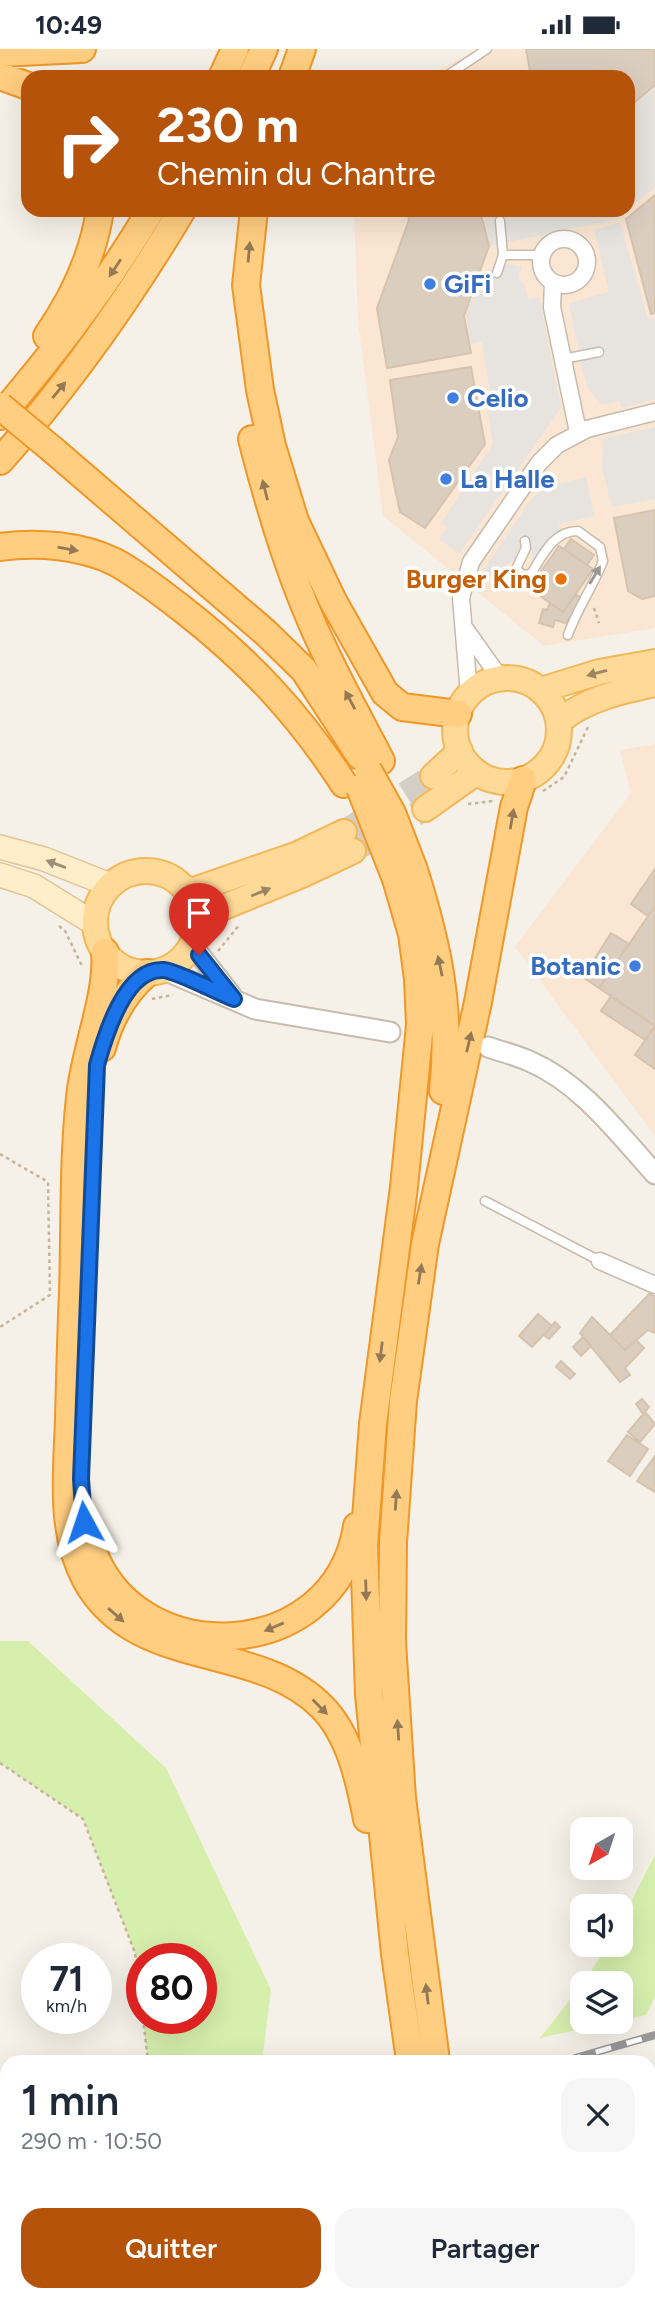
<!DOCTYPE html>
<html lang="fr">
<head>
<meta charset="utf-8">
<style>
	:root { --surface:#fff; --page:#f6f6f7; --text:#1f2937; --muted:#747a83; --accent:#b45309 }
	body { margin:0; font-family:Figtree,sans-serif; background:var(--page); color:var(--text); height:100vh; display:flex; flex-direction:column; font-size:26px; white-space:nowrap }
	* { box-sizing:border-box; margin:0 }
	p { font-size:23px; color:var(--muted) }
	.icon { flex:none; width:38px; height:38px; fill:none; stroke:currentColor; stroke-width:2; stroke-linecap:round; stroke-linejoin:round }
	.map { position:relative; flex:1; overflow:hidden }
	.side { position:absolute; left:0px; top:2006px; width:656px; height:247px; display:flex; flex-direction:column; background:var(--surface); border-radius:21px 21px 0 0; box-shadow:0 7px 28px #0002 }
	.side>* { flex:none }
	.guide { position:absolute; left:21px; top:21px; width:614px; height:147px; border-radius:21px; box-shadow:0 7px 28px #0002; background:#b45309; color:#fff; overflow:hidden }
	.needle { width:46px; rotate:219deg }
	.fabs { position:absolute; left:570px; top:1768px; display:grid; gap:14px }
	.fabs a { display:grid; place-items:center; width:63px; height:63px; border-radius:14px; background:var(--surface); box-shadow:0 7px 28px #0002; font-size:35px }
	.speed { position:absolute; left:21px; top:1894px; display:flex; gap:14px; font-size:35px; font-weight:700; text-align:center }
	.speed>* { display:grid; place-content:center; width:91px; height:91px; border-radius:50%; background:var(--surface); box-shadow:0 7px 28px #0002; line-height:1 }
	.speed small { font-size:18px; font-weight:400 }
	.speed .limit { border:10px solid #d22; background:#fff; color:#111 }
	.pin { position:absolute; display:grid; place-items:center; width:60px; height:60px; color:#fff; margin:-72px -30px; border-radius:50% 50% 50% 0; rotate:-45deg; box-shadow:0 0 7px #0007 }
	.pin .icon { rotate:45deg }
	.me { position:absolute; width:77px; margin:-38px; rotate:355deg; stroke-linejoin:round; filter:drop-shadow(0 0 5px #0008) }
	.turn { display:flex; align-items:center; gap:24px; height:147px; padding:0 21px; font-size:32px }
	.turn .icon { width:91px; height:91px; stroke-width:2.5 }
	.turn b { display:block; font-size:49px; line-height:60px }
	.round { display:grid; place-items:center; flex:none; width:74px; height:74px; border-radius:21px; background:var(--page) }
	.summary { display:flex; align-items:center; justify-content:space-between; height:119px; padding:0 21px }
	h1 { font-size:42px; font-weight:600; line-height:52px }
	.action { display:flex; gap:14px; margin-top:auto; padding:14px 21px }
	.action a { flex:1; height:80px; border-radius:21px; background:var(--accent); color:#fff; font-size:28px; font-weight:600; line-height:80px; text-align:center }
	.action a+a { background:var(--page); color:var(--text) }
	.status { display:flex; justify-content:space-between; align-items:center; height:49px; padding:0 35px; background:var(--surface); direction:ltr }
	.status svg { height:19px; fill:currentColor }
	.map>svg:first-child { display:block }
	.residential { fill:#ebe2d6 }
	.commercial { fill:#fae6d2 }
	.green { fill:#d6efad }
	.parking { fill:#e7e4e0 }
	.building { fill:#dccebf; stroke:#d5c3ae; stroke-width:2 }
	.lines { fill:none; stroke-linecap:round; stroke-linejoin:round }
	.primary-tunnel { stroke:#d4cec4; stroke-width:24; stroke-dasharray:24 12; stroke-linecap:butt }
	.service-casing { stroke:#c6bbac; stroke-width:11 }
	.minor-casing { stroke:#c6bbac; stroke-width:19 }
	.tertiary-casing { stroke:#c6bbac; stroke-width:23 }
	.secondary-casing { stroke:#dec595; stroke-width:26 }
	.primary-casing { stroke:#f2b85a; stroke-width:28 }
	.trunk-casing { stroke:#f09728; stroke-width:30 }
	.path { stroke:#c6b399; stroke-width:2.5; stroke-dasharray:3.5 3.5; stroke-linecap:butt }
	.service { stroke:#fff; stroke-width:8 }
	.minor { stroke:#fff; stroke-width:16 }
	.tertiary { stroke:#fff; stroke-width:19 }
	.secondary { stroke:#ffeec9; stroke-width:23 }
	.primary { stroke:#ffd998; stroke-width:24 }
	.trunk { stroke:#ffce81; stroke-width:26 }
	.rail-casing { stroke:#989898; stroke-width:8 }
	.rail { stroke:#fff; stroke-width:5; stroke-dasharray:16; stroke-linecap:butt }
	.trunk-bridge-casing { stroke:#f09728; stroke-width:30; stroke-linecap:butt }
	.trunk-bridge { stroke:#ffce81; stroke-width:26 }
	.oneway { fill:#937954 }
	.oneway2 { fill:#9c9690 }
	.oneway3 { fill:#9c8562 }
	.oneway4 { fill:#9c8f78 }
	.route-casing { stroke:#114b97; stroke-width:18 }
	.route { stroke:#1a73e8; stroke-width:12 }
	.shop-dot { fill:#3f7fe0; stroke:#fff; stroke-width:2.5 }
	.food-dot { fill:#e8710a; stroke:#fff; stroke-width:2.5 }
	.labels { text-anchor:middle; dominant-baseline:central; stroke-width:7; stroke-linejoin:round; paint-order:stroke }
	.shop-label { font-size:26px; font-weight:bold; fill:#366cbe; stroke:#fff; text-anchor:start }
	.food-label { font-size:26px; font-weight:bold; fill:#c56008; stroke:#fff; text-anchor:end }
</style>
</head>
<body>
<div class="status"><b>10:49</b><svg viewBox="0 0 49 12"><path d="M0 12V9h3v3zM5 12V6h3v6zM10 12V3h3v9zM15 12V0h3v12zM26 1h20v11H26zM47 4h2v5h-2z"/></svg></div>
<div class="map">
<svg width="655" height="2251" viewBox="0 0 655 2251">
	<rect width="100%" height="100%" fill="#f6f1e8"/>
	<path class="residential" d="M655,2119V2189L649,2192V2123Z"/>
	<path class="commercial" d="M477,0H655V579L544,597L383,467L358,272L354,161H628V28H426Z
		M655,695V1087L515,898L631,744L620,701Z"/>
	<path class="green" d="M0,1592H28L166,1719L271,1941L262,2012H148L143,1969H201V1909H142V1958L135,1904L83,1770L0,1714Z
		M655,1806V1948L646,1966L621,1972V1934H583L609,1895H621V1872Z
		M583,1934V1972H618L540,1989Z"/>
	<path class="parking" d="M655,39V138L628,160V62Z
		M483,161H627L616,170L490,197Z
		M620,173L648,270L655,269V350L622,359L619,352L602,356L589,341L583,324L569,254L609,243L594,181Z
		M509,215L522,218L518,229L525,237L528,250L539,248L561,359L459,505L439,490L447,478L441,474L493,395L487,362L493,361L482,293L471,295L466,267L481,224Z
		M655,378V450L612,458L602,420L603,389Z
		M586,428L594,467L559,475L560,482L553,485L533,512L531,498L496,524L479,528L529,453L544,438Z"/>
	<path class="building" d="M526,0H655V36L628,59V28H531Z
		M655,146V264L651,265L626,170Z
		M407,161H480L489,197L464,267L471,304L387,319L377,259L409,171Z
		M471,318L485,395L425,479L400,463L389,411L398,388L390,331Z
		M655,461V547L642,550L628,542L614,469Z
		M571,490L594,506L587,516L564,500Z
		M559,497L593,520L563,563L529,539Z
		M576,545L583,551L566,574L555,571L553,578L539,574L543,560L547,561L550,554L563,563Z
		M655,820V857L648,867L631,855Z
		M655,857V1020L635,1006L655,977L599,939Z
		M611,884L629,895L599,939L583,928Z
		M611,947L655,977L645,991L601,962Z
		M650,1244L655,1248V1284L648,1281L625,1301L610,1286Z
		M538,1265L552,1277L532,1298L519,1287Z
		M592,1268L625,1301L636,1291L644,1299L625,1319L630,1326L620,1333L580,1284Z
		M555,1273L560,1278L549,1290L544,1286Z
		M583,1288L591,1297L581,1307L573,1298Z
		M561,1312L575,1325L570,1330L556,1318Z
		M642,1350L649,1358L643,1365L636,1355Z
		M645,1363L655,1375L640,1393L628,1383Z
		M627,1386L648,1400L630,1427L608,1412Z
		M655,1407V1443L637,1432Z"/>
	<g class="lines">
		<path class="primary-tunnel" d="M344,783L433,727
			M353,802L425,760"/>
		<g class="service-casing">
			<path id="service" d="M445,28L487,0
				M503,206H541
				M497,224L503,206L500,172
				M563,310L599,303
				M525,492L526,499L516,520L523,526L531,525C543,506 553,482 578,482L600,498L603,512C593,538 577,560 568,586
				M485,1152L600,1212
				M649,2116L655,2113"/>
		</g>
		<g class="minor-casing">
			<path id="minor" d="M541 213a23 23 0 1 1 46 0a23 23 0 1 1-46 0Z
				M553,234L552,258L578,383
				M466,581L500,629
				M469,645L461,549L471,513L539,414L557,396L587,380L655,363
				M600,1212L655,1236
				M649,2071L655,2069
				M0,2234L7,2232"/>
		</g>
		<g class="tertiary-casing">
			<path id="tertiary" d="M192,896L231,946
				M164,921L255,960L390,983
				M488,998C502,1003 516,1006 529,1012C581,1034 618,1084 655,1125"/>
		</g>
		<g class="secondary-casing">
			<path id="secondary" d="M0,798L44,810L110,836
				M0,826L34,837L95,875"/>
		</g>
		<g class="primary-casing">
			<path id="primary" d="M455 681a52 52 0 1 1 104 0a52 52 0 1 1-104 0Z
				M541,641L599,623L655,613
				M559,672C589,649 618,643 655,635
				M433,727L460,702
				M425,760L477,723
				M95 873a51 51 0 1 1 102 0a51 51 0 1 1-102 0Z
				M188,843L298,805L344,783
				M197,869L302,826L353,802"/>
		</g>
		<g class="trunk-casing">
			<path id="trunk" d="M0,4L82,0
				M0,27L28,37
				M222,28L235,0
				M251,28L264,0
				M292,28L302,0
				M254,161L246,236L260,341L272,397L295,472L333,552L385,644L402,658L458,665
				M47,287C74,248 93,208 100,161
				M0,367C56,302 107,235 151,161
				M252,390C271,464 293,538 327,607C344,643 363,677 381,712
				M53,401L265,583L304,621L360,707
				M0,412C69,335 129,250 182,161
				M0,498C37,493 81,496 115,513C139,526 160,543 181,559C248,611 298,664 344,735
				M414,821C438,897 452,962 443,1042
				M396,830L412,885L418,930L420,976L404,1138L373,1375L364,1496L369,1646L395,1905L410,2012
				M105,903C109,945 84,1003 80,1048C73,1113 75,1179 73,1244C71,1286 70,1328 69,1371C67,1424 60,1483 86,1531C136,1622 256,1591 322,1658C350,1686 360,1733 367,1770
				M102,999C110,969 124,944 147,924
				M90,1494C131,1626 336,1616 357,1477
				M436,2012L402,1749L392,1593L393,1494L403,1352L425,1195L478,953L514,758L523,731
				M441,2245L442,2251
				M469,2245L470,2251"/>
		</g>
		<path class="path" d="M594,559L599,574
			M543,742L564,728L588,678
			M468,755L493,752
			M59,877L65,882L83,919
			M218,902L240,875
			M152,950L173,946
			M0,1105L48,1133L50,1246L0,1278
			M0,1714L83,1770L135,1904L142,1958
			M143,1969L148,2012"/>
		<use href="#service" class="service"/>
		<use href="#minor" class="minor"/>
		<use href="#tertiary" class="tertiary"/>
		<use href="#secondary" class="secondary"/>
		<use href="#primary" class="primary"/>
		<use href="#trunk" class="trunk"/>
		<g class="rail-casing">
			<path id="rail" d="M565,2012L655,1986
				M0,2179L7,2178"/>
		</g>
		<use href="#rail" class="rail"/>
		<g class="trunk-bridge-casing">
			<path id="trunk-bridge" d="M0,357L53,401
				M368,721L392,764L414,821
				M360,739L396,830"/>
		</g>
		<use href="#trunk-bridge" class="trunk-bridge"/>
	</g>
	<defs><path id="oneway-solid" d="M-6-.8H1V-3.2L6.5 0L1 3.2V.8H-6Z" transform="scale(1.75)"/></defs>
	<g class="oneway">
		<use href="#oneway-solid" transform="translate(249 203) rotate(-85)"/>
		<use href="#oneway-solid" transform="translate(115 219) rotate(124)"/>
		<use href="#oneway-solid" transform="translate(59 341) rotate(-51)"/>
		<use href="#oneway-solid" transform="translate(265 441) rotate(-104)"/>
		<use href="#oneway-solid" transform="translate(68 500) rotate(10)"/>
		<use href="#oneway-solid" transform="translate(350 651) rotate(-118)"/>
		<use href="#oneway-solid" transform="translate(512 770) rotate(-80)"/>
		<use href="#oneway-solid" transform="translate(440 917) rotate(-102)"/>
		<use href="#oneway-solid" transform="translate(469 993) rotate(-77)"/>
		<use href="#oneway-solid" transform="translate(420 1225) rotate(-81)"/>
		<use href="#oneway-solid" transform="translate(381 1303) rotate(97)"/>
		<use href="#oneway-solid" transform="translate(396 1451) rotate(-86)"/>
		<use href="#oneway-solid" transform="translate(366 1541) rotate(88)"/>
		<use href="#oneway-solid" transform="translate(116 1566) rotate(41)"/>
		<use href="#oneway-solid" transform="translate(274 1578) rotate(157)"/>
		<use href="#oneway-solid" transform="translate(320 1658) rotate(45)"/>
		<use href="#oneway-solid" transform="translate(398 1681) rotate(-94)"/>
		<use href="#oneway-solid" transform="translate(427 1945) rotate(-97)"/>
	</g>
	<use class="oneway2" href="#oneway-solid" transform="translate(595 526) rotate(-59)"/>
	<g class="oneway3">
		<use href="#oneway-solid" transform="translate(597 624) rotate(165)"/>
		<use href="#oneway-solid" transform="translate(261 843) rotate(-22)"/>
	</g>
	<use class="oneway4" href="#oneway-solid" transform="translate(56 815) rotate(-160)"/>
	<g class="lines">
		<g class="route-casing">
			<path id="route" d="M84,1473L81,1430L97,1016C105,987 125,918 164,921C176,922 219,944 234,950L199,906"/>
		</g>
		<use href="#route" class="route"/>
	</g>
	<g class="shop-dot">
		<circle cx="430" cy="235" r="7"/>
		<circle cx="453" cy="349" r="7"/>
		<circle cx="446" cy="430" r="7"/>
		<circle cx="635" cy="917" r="7"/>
	</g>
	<circle class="food-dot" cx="561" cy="530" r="7"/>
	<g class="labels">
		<g class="shop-label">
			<text x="444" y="235">GiFi</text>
			<text x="467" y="349">Celio</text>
			<text x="460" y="430">La Halle</text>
			<text x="621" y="917" text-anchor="end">Botanic</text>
		</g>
		<g class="food-label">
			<text x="547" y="530">Burger King</text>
		</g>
	</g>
</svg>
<div class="fabs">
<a><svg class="needle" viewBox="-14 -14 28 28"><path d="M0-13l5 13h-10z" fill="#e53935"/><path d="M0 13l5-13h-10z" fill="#747a83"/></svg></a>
<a><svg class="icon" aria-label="sound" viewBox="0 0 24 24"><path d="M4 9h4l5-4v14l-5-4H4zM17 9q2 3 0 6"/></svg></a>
<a><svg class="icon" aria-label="layers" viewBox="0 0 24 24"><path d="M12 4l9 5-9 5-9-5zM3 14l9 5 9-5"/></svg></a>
</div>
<div class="speed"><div>71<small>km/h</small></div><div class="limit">80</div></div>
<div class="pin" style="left:199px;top:906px;background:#d93025"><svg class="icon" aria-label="arrive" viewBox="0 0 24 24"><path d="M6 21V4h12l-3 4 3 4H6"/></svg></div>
<svg class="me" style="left:84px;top:1473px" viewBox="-20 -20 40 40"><path d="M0-17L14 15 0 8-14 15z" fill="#1a73e8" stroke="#fff" stroke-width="4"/></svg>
<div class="guide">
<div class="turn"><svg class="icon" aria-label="right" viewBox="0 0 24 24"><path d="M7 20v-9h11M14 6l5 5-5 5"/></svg><div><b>230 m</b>Chemin du Chantre</div></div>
</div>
<section class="side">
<div class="summary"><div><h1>1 min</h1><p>290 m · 10:50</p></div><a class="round"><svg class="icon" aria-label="close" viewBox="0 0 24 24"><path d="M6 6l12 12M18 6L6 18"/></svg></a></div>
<div class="action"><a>Quitter</a><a>Partager</a></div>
</section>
</div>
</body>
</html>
